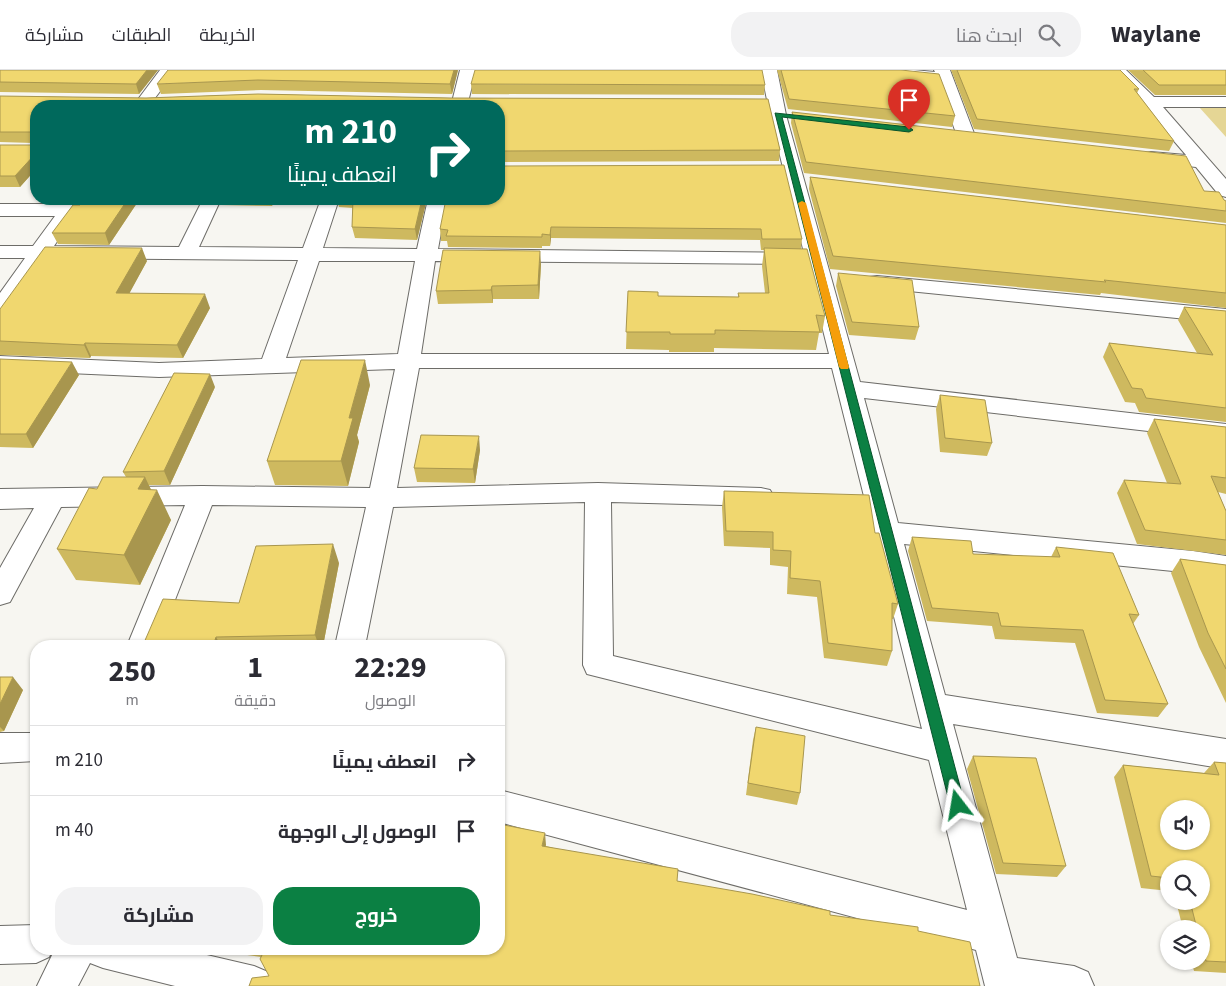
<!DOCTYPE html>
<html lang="ar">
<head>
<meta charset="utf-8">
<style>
	:root { --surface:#fff; --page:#f2f2f3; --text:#2b2b33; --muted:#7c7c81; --line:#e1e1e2; --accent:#0b8043 }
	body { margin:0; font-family:"Source Sans 3",Cairo,sans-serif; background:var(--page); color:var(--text); direction:rtl; height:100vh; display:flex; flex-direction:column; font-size:19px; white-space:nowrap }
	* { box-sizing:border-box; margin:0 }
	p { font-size:16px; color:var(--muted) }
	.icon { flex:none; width:28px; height:28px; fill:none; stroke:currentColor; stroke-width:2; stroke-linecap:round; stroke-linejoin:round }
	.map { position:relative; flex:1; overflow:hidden; direction:ltr }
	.panel { position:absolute; left:30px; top:570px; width:475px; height:315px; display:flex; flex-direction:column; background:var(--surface); border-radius:20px; box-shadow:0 1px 4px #0004; direction:rtl }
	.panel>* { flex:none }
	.banner { position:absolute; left:30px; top:30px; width:475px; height:105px; border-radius:20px; box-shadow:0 1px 4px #0004; direction:rtl; background:#00695c; color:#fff; overflow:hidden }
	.tools { position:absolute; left:1160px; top:730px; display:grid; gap:10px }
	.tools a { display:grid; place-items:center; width:50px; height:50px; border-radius:50%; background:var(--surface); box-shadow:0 1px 4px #0004; font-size:25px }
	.pin { position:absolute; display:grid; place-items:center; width:42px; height:42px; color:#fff; margin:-51px -21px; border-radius:50% 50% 50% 0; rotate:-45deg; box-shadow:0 0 5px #0007 }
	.pin .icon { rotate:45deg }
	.me { position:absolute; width:55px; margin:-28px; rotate:346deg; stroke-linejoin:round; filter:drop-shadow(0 0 4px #0008) }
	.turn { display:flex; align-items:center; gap:18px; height:105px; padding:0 25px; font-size:22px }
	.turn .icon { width:65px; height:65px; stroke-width:2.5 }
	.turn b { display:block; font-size:35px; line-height:42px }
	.eta { display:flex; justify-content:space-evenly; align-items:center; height:85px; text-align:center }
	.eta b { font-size:30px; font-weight:700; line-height:35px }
	.cta { display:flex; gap:10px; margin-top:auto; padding:10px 25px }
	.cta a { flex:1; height:58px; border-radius:20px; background:var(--accent); color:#fff; font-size:20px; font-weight:700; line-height:58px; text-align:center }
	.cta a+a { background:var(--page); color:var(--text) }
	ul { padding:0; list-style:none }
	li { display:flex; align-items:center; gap:15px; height:70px; padding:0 25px; border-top:1px solid var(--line) }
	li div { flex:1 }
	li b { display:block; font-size:19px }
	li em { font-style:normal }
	header { display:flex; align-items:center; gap:30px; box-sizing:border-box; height:70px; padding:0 25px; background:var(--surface); border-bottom:1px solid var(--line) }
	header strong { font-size:24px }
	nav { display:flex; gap:28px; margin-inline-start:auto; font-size:18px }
	.search { width:350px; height:45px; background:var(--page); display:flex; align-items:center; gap:12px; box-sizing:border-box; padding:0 18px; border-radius:20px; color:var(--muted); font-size:19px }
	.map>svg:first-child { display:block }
	.green { fill:#e5d695 }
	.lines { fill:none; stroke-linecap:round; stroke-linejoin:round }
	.minor-casing { stroke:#6d6c68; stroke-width:2 }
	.minor { fill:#fff; fill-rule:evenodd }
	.wall { fill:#ceb95f }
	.shaded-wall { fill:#a8964e }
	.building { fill:#f0d76f; stroke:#a8964e; fill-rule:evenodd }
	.route { fill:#0b8043; stroke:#07532c }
	.slow { fill:#f59e0b }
</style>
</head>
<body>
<header>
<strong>Waylane</strong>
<div class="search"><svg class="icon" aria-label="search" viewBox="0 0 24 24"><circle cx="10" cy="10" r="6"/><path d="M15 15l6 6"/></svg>ابحث هنا</div>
<nav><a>الخريطة</a><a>الطبقات</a><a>مشاركة</a></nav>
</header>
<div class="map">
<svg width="1226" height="916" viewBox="0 0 1226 916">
	<rect width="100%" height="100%" fill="#f7f6f1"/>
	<path class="green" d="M1199,37H1226V67Z"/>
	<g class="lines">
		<g class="minor-casing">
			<path id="minor" d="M160,0H176L149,36H133Z
				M460,0H476L467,36H451Z
				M761,0H777L786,45L860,312L1226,354V370L864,328L898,453L1193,481L1226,486V508L1193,503L904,474L945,625L1226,669V699L953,654L1017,888L1074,896L1088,902L1094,916H985L976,880L499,752V720L967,840L929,690L587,604L583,595L585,432L393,437L365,576H335L366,437L212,435L157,576H127L185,435L61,437L10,532L0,535V498L34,438L0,439V419L202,416L370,418L395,299L159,307L0,300V286L159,293L262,289L298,190L45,188L8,243L0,245V223L25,188H0V176H33L55,146H0V134H64L68,129H86L54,176L179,177L203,129H221L199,177L303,178L321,129H339L323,178L417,179L428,129H447L438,179L804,183L770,45ZM319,191H415L398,284L286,288ZM435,191L799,194L806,192L829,284H421ZM419,298H832L922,659L613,586L611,432L761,436L770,434L774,427L770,420L761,418L598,413L397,418Z
				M858,0H913L935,2L934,0H950L975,66L972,70L966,71L960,70L957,66L938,12L866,5L860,3Z
				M1109,0H1126L1154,27H1226V37H1163L1226,109V127L1219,125L1196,97L1145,91L1142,87L1145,83L1151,82L1186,85L1144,36Z
				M877,206L1226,239V253L869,217L866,212L869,207Z
				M0,663H36V691L0,693Z
				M36,855V879H53L49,887L36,893L0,894V856Z
				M55,879H181L254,896L268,902L274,916H175L103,898L90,893L78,916H37Z"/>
		</g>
		<use href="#minor" class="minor"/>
	</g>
	<path class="wall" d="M0,0H158L139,24L0,22Z
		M458,0L452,24L261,20L161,24L157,14Z
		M777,0H901L955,46L952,57L788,39Z
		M951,0H1120L1139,19L1137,23L1174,71L1169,81L974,59Z
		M1128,0H1226V25H1155Z
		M471,14L765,15L764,25L472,24Z
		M258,24L450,28L768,29L780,80L779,91L499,92V36H36V99L20,117H0V75H31L33,73L0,72V26L146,28Z
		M792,42L1204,121L1224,130L1226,131V153L804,103L791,53Z
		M499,96L802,169L801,179L825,246L822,263H819L816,280L714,278V282H669V280L626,279L628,221L658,226L738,227V223H765L762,196L764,180H761L760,170L551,168L550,176H542V178L448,177L447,171H441L440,159Z
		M810,107L1226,155V238L1101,223L1100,225L830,199L809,119Z
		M85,129H202L198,134L137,133L109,175L58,174L52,163L80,135Z
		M219,129H320L317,133H273L272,136L221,135Z
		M337,129H427L417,170L355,168L352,157L353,138L339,137Z
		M147,191L129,223L210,238L183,288L91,286L90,288L0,285V239Z
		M541,194L539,229H493V233L438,234L436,221Z
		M838,203L919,257L915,270L849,265L836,216Z
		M1184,237L1226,241V352L1139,342L1135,333L1125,332L1103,287L1109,273L1197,283L1178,250Z
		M0,289L79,305L33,378L0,377Z
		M370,315L357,365L359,372L348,416L275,415L267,391Z
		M215,317L170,415H149L151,420L171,450L140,515L76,510L57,479L97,419L126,407L123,402Z
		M940,325L992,373L987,386L940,382L936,339Z
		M1154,349L1226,357V424L1218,422L1226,441V485L1137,474L1117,423L1124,410L1167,413L1147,363Z
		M480,380L475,413L417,412L414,398Z
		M724,421L875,463L898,534L893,549H892V581L887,596L824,588L817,527L787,524L788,497L770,495V478L724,476L722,437Z
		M912,467L973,484L1051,487L1056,477L1139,545L1133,554L1168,634L1158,647L1097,643L1075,573L995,569L992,556L927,551L908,481Z
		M1180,489L1226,495V633L1199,577L1171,503Z
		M339,493L323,576H144L143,575L239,533Z
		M0,607L23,620L4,661L0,662Z
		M756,657L800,723L797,735L746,725L753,670Z
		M973,686L1066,796L1057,807L996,804L967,699Z
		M1214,692L1226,693V903L1194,901L1191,891H1201V859H1183L1176,831H1201V799H1169V821L1141,818L1114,707L1123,695L1204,703Z
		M546,775V776L677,811L830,845L918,861L269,906L261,887L205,879H499Z"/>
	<path class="shaded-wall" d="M147,0H158L139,24L136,14Z
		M454,0H458L452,24L450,14Z
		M36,83V99L20,117L15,106Z
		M128,129H135L137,133L109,175L105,163Z
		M197,129H202L198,134Z
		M270,129H272L273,133L272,136Z
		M316,129H320L317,133Z
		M422,129H427L417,170L415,159Z
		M551,157V168L550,176V165Z
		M142,178L147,191L122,237L116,223Z
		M540,181L541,194L539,229L538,215Z
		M492,216L493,229V233L491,220Z
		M205,224L210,238L183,288L177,275Z
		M85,273L91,286L90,288L84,275Z
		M365,290L370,315L357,365L359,372L348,416L341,391L349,348Z
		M72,292L79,305L33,378L26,364Z
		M210,304L215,317L170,415L164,401Z
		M479,366L480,380L475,413L473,399Z
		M145,407L154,426L157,420L171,450L140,515L124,485L138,419Z
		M333,474L339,493L323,576H319L315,565Z
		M216,567L221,576H213Z
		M13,607L23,620L4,661L0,657V634Z
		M545,763L546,775L543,788L542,776Z"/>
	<path class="building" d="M0,0H147L136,14L0,12Z
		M168,0H454L450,14L258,10L157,14Z
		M475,0H762L765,15L471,14Z
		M781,0H901L939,4L955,46L789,29Z
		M957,0H1120L1139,19H1134L1174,71L977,49Z
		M1143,0H1226V15H1159Z
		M258,24L450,28L768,29L780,80L499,81V36H36V83L15,106H0V75H31L33,73V62H0V26L146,28Z
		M792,42L1186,86L1204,121L1219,122L1224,130L1226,131V141L806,92Z
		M784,95L802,169H762L761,159L551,157L550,165L542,164V167L446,166L448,160L440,159L446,129H499V96Z
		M810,107L1226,155V223L1104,210L1106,212L833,186Z
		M85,129H128L105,163H52L73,135H80Z
		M353,129H422L415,159L352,157Z
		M45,177L142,178L116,223L205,224L177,275L85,273L84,275L0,271V239Z
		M764,178L807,179L825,246L816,245L820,262L715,260V264H670V262H626L628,221L658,222V226L739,227L738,223H769Z
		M443,180L540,181L538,215L492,216L491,220L436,221Z
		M838,203L912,210L919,257L852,252Z
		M1184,237L1226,241V338L1146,328L1142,319L1132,318L1109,273L1213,285Z
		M0,289L72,292L26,364H0Z
		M301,290H365L349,348H353L341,391H267Z
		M174,303L210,304L164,401L123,402Z
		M940,325L985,330L992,373L945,368Z
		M1154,349L1226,357V408L1211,406L1226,441V470L1145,460L1124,410L1181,414Z
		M421,365L479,366L473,399L414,398Z
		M103,407H145L138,419L157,420L124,485L57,479L89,418L97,419Z
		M724,421L869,425L875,463H879L898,534L892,533V581L828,573L820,511L790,508L791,481L773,480V462L726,461Z
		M912,467L971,471L973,484L1060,487L1056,477L1113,483L1139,545L1129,544L1168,634L1105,630L1083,560L1001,556L998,543L932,538Z
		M333,474L315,565L216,567L213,576H175L143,575L163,529L239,533L256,476Z
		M1180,489L1226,495V599L1208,563Z
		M0,607H13L0,634Z
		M756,657L805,666L800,723L748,713Z
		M973,686L1036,688L1066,796L1003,793Z
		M1214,692L1226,693V892L1206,891L1201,874V859H1197L1190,831H1201V799H1169V808L1151,806L1123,695L1219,705ZM1169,739H1201V771H1169Z
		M499,754L545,763L542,776L678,799L677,811L752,824L830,841V845L918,857V861L970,872L980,916H249L252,908L269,906L260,889L265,879H499Z"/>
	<path class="route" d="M775,43L909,57L913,60L909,62L782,47L965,735L963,740L958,742L952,740L950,735Z"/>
	<path class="slow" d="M802,131L806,133L849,297L848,299H841L839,297L798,133Z"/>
</svg>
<div class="tools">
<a><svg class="icon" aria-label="sound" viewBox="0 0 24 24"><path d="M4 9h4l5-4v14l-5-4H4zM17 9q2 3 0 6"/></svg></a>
<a><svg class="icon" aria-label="search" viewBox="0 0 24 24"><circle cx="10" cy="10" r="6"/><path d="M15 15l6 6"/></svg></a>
<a><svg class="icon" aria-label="layers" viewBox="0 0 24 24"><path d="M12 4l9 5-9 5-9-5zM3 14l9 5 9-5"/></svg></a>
</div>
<div class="pin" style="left:909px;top:60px;background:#d93025"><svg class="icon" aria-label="arrive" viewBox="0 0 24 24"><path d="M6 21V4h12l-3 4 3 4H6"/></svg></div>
<svg class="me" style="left:958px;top:735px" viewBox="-20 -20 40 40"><path d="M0-17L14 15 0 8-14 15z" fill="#0b8043" stroke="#fff" stroke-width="4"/></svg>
<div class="banner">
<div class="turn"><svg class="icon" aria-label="right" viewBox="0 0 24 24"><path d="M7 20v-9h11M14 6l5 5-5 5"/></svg><div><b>210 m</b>انعطف يمينًا</div></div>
</div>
<section class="panel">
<div class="eta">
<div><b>22:29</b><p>الوصول</p></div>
<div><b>1</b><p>دقيقة</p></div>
<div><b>250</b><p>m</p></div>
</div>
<ul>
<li><svg class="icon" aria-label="right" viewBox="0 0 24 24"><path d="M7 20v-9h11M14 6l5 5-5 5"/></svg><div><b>انعطف يمينًا</b></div><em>210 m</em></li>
<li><svg class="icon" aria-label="arrive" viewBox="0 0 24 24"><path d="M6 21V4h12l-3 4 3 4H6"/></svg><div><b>الوصول إلى الوجهة</b></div><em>40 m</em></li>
</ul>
<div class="cta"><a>خروج</a><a>مشاركة</a></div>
</section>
</div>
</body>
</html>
